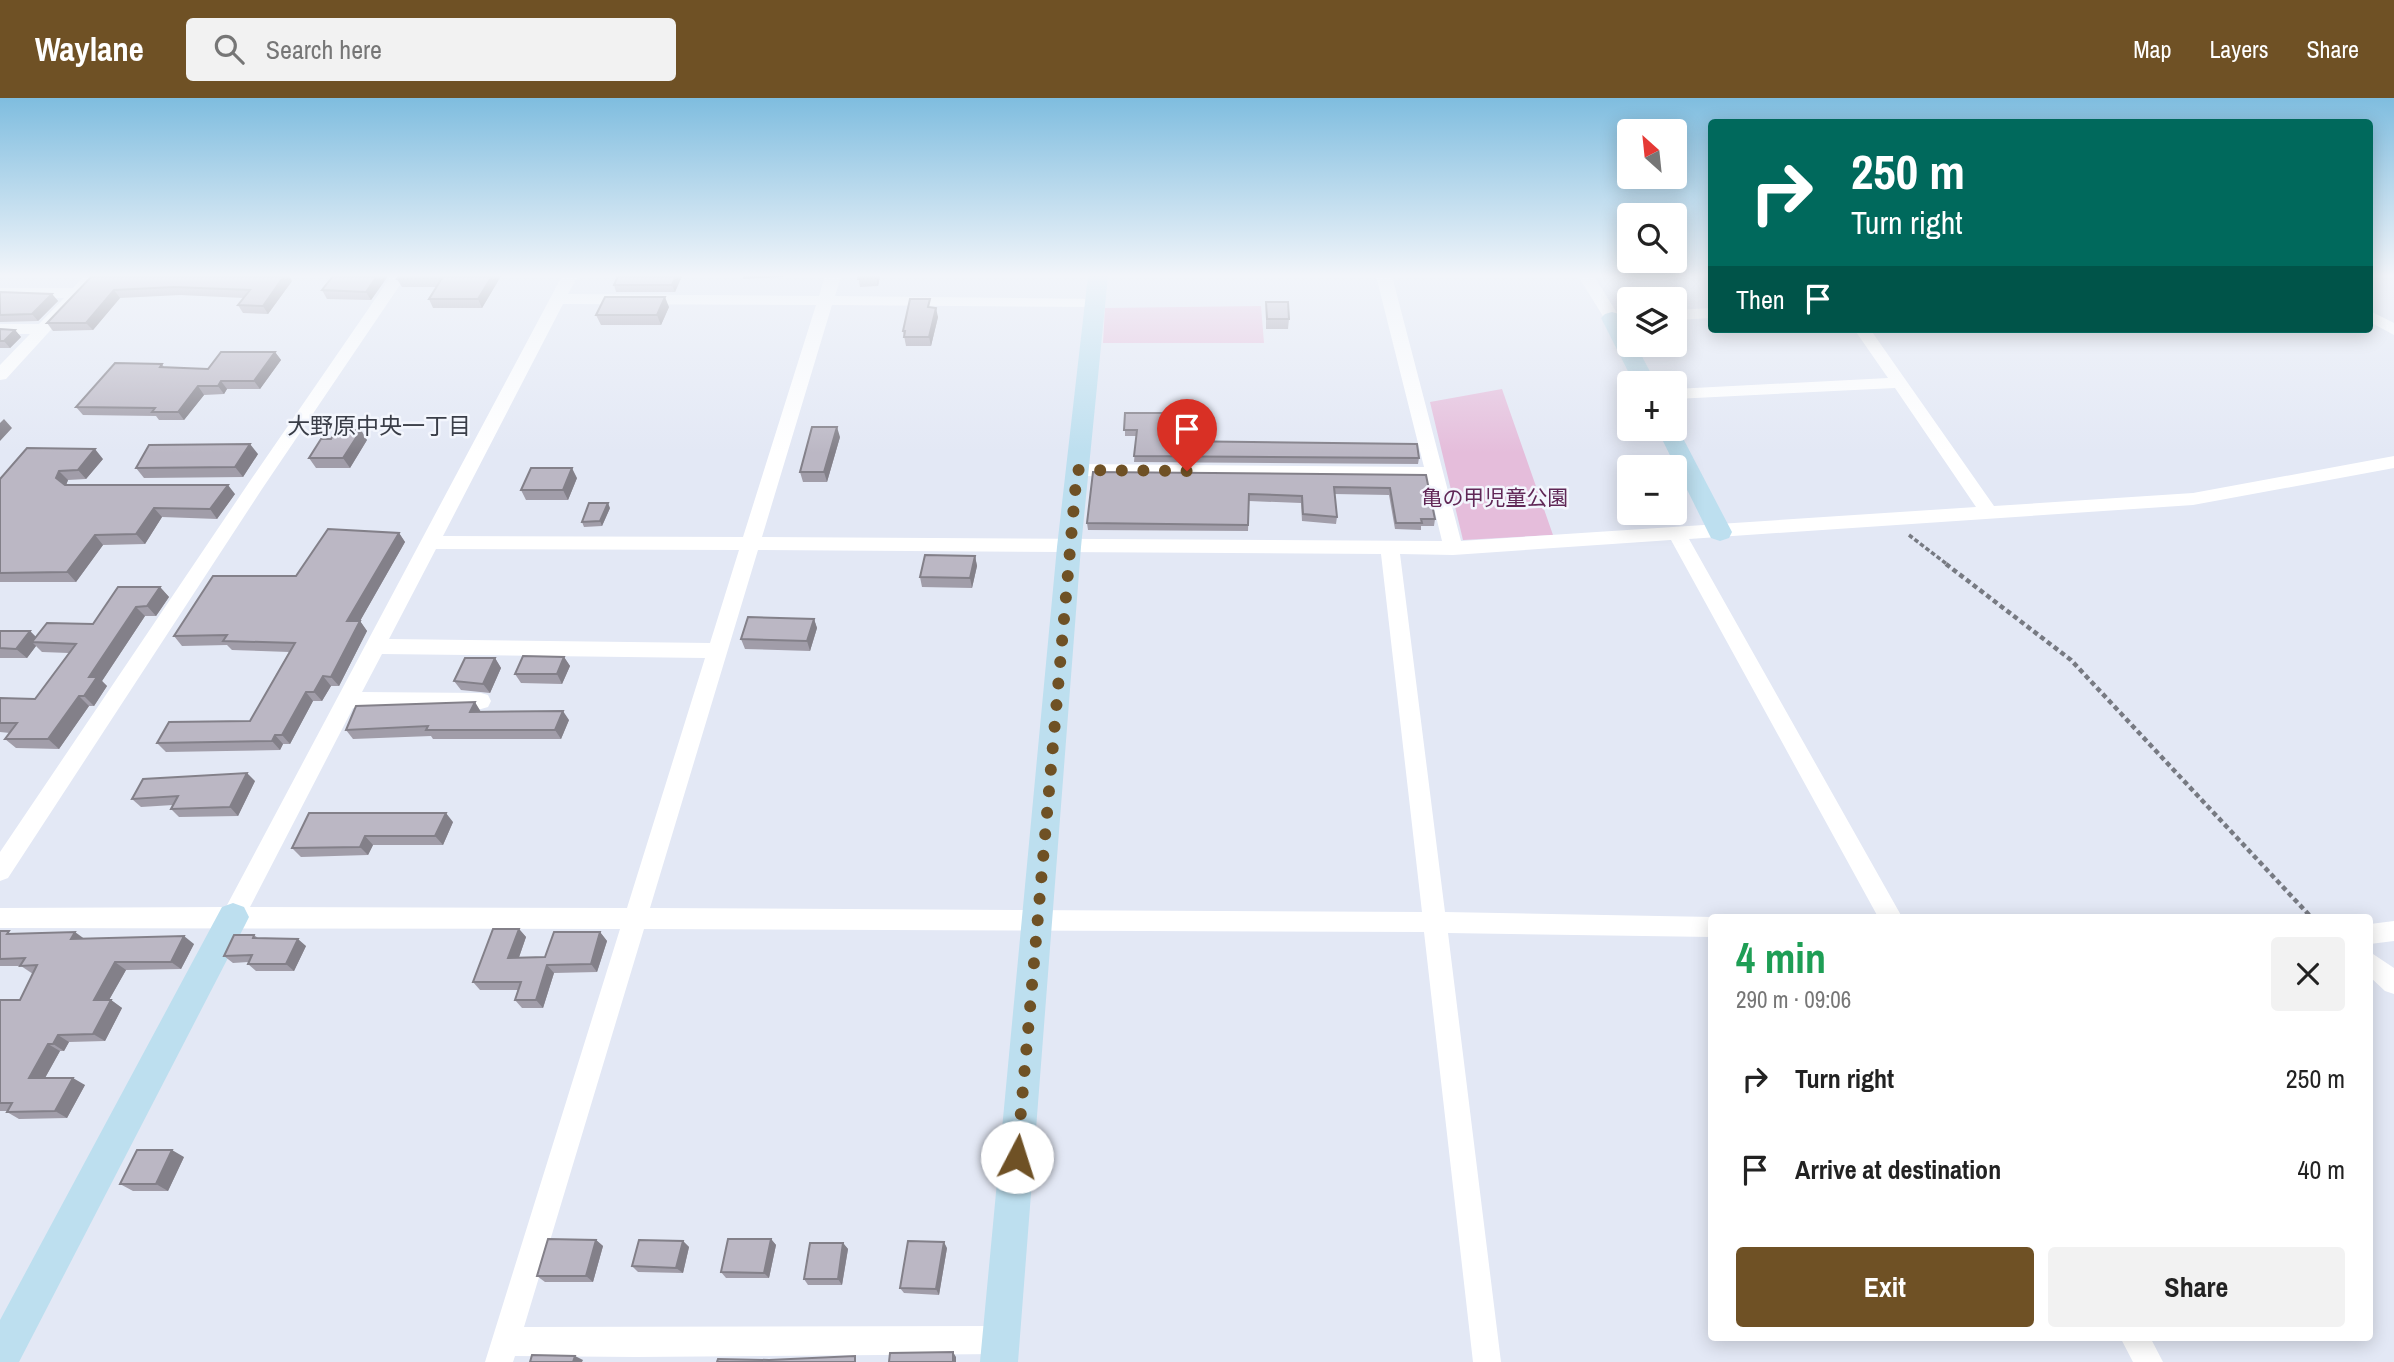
<!DOCTYPE html>
<html lang="en">
<head>
<meta charset="utf-8">
<style>
	:root { --surface:#fff; --page:#f2f2f2; --text:#222; --muted:#767676; --accent:#6f5125 }
	body { margin:0; font-family:"Archivo Narrow","Noto Sans JP",sans-serif; background:var(--page); color:var(--text); height:100vh; display:flex; flex-direction:column; font-size:26px; white-space:nowrap }
	* { box-sizing:border-box; margin:0 }
	p { font-size:23px; color:var(--muted) }
	.icon { flex:none; width:38px; height:38px; fill:none; stroke:currentColor; stroke-width:2; stroke-linecap:round; stroke-linejoin:round }
	.map { position:relative; flex:1; overflow:hidden }
	.details { position:absolute; left:1708px; top:816px; width:665px; height:427px; display:flex; flex-direction:column; background:var(--surface); border-radius:7px; box-shadow:0 4px 18px #0003 }
	.details>* { flex:none }
	.top-card { position:absolute; left:1708px; top:21px; width:665px; height:214px; border-radius:7px; box-shadow:0 4px 18px #0003; background:#00695c; color:#fff; overflow:hidden }
	.needle { width:46px; rotate:333deg }
	.fabs { position:absolute; left:1617px; top:21px; display:grid; gap:14px }
	.fabs a { display:grid; place-items:center; width:70px; height:70px; border-radius:7px; background:var(--surface); box-shadow:0 4px 18px #0003; font-size:35px }
	.pin { position:absolute; display:grid; place-items:center; width:60px; height:60px; color:#fff; margin:-72px -30px; border-radius:50% 50% 50% 0; rotate:-45deg; box-shadow:0 0 7px #0007 }
	.pin .icon { rotate:45deg }
	.me { position:absolute; width:77px; margin:-38px; rotate:5deg; stroke-linejoin:round; filter:drop-shadow(0 0 5px #0008) }
	.turn { display:flex; align-items:center; gap:24px; height:147px; padding:0 28px; font-size:32px }
	.turn .icon { width:91px; height:91px; stroke-width:2.5 }
	.turn b { display:block; font-size:49px; line-height:60px }
	.then { display:flex; align-items:center; height:66px; padding:0 28px; background:#0003; gap:14px; font-size:26px }
	.round { display:grid; place-items:center; flex:none; width:74px; height:74px; border-radius:7px; background:var(--page) }
	.head { display:flex; align-items:center; justify-content:space-between; height:119px; padding:0 28px }
	h1 { font-size:42px; font-weight:800; line-height:52px; color:#1e9e55 }
	.button { display:flex; gap:14px; margin-top:auto; padding:14px 28px }
	.button a { flex:1; height:80px; border-radius:7px; background:var(--accent); color:#fff; font-size:28px; font-weight:800; line-height:80px; text-align:center }
	.button a+a { background:var(--page); color:var(--text) }
	ul { padding:0; list-style:none }
	li { display:flex; align-items:center; gap:21px; height:91px; padding:0 28px }
	li div { flex:1 }
	li b { display:block; font-size:26px }
	li em { font-style:normal }
	header { display:flex; align-items:center; gap:42px; box-sizing:border-box; height:98px; padding:0 35px; background:var(--accent); color:#fff }
	header strong { font-size:33px }
	nav { display:flex; gap:38px; margin-inline-start:auto; font-size:24px }
	.search { width:490px; height:63px; background:var(--page); display:flex; align-items:center; gap:18px; box-sizing:border-box; padding:0 24px; border-radius:7px; color:var(--muted); font-size:26px }
	.map>svg:first-child { display:block }
	.green { fill:#e5bddb }
	.lines { fill:none; stroke-linecap:round; stroke-linejoin:round }
	.path-far1 { stroke:#777a82; stroke-width:3.5; stroke-dasharray:4.5 2.5; stroke-linecap:butt }
	.path { stroke:#777a82; stroke-width:4.5; stroke-dasharray:5 3.5; stroke-linecap:butt }
	.street { fill:#fff; fill-rule:evenodd }
	.secondary { fill:#bddfef; fill-rule:evenodd }
	.wall { fill:#a19da9 }
	.shaded-wall { fill:#838089 }
	.building { fill:#bbb7c4; stroke:#838089; stroke-width:2 }
	.route { stroke:#6f5125; stroke-width:12; stroke-dasharray:0 21.6 }
	.labels { text-anchor:middle; dominant-baseline:central; stroke-width:5; stroke-linejoin:round; paint-order:stroke }
	.park-label { font-size:21px; fill:#612857; stroke:#f3f6fd }
	.neighbourhood-label { font-size:23px; fill:#3a3e48; stroke:#f3f6fd }
</style>
</head>
<body>
<header>
<strong>Waylane</strong>
<div class="search"><svg class="icon" aria-label="search" viewBox="0 0 24 24"><circle cx="10" cy="10" r="6"/><path d="M15 15l6 6"/></svg>Search here</div>
<nav><a>Map</a><a>Layers</a><a>Share</a></nav>
</header>
<div class="map">
<svg width="2394" height="1264" viewBox="0 0 2394 1264">
	<rect width="100%" height="100%" fill="#e3e8f5"/>
	<path class="green" d="M1261,208L1264,245H1103L1105,210Z
		M1502,291L1553,437L1463,442L1430,304Z"/>
	<g class="lines">
		<path class="path-far1" d="M1909,437L1948,467"/>
		<path class="path" d="M1946,466L2071,562L2311,819"/>
		<path class="street" d="M84,178H100L6,281L0,282V267L30,236H0V226H39L64,200H0V190H73Z
			M391,178H406L262,391L8,780L0,783V754L250,383Z
			M562,178H578L568,196L819,198L825,178H841L835,198L1102,201L1104,204L1102,207L1096,209L832,207L762,439L1442,443L1427,381L1077,378L1068,372L1077,366L1424,369L1376,178H1392L1461,443L1976,409L1895,290L1675,301V291L1888,280L1854,231H1870L1994,408L2193,395L2394,358V370L2193,407L1689,441L1902,819H1878L1671,442L1453,457L1400,456L1445,814L1713,819L1712,839L1448,835L1501,1264H1473L1424,834L644,831L524,1229L1001,1228L1011,1232L1015,1242L1011,1252L1001,1256L636,1259L515,1258L513,1264H485L620,831L0,830V810L226,809ZM563,206L816,207L743,439L443,438ZM436,451L739,452L710,545L389,541ZM758,452L1381,456L1422,814L650,810ZM382,556L705,560L627,810L250,809L353,610L481,611L488,609L491,603L488,597L481,595L362,594Z
			M1578,178H1594L1617,215L1629,214V224L1606,223Z
			M1712,210V220L1675,222V212Z
			M2370,213L2394,225V237L2370,224Z
			M2394,823V843L2370,846V826Z
			M2370,854L2394,870V896L2385,893L2370,879Z
			M2120,1239H2150L2163,1264H2133Z"/>
		<path class="secondary" d="M1088,178H1108L1081,449L1018,1264H980L1057,449Z
			M1612,214L1619,216C1627,226 1629,234 1629,247H1636L1656,285H1634L1601,220L1605,216Z
			M1675,325L1732,434L1729,440L1720,443L1711,440L1657,331H1675Z
			M233,805L244,809L249,819L244,829L19,1264H0V1222L222,809Z"/>
	</g>
	<path class="wall" d="M92,178H289L292,183L268,216L243,215L238,207L244,200L180,197L120,200L93,232L53,233L47,225Z
		M388,178L371,202L327,201L322,192Z
		M501,178L482,210H433L429,201L437,189H402L397,181Z
		M618,178H682L675,194H616L614,187Z
		M743,178H783L782,179L743,181Z
		M858,178H880L878,188L860,189Z
		M0,194L52,196L58,203L38,223L0,224Z
		M1266,204L1289,221L1288,231H1266Z
		M669,209L661,227H601L596,217Z
		M931,209L938,219L931,248H906L903,233Z
		M0,231L15,232L21,239L10,250H0Z
		M275,254L281,262L260,291H227L224,296L204,297L184,322H159L156,318L83,317L76,309L162,266L164,269L208,271Z
		M1125,315L1171,343L1419,360L1418,366L1134,364L1136,338H1125Z
		M840,339L827,384H803L800,374Z
		M367,342L350,370H316L309,360Z
		M258,356L243,379L144,380L136,370Z
		M103,361L86,381L68,382L66,387L235,396L217,421L162,419L145,446L103,447L76,484H0V381Z
		M1093,374L1426,377L1435,421L1434,428H1421V432L1395,431L1389,397L1334,396L1337,419L1336,426L1302,423L1301,405L1249,403L1248,433L1088,432L1087,425Z
		M577,380L568,402H526L521,392Z
		M610,410L602,428L584,429L582,424Z
		M399,435L405,444L360,523L367,533L339,588H331L322,603H313L290,646H283L280,652L166,654L157,645L250,623L289,554L232,552L227,547L182,548L174,538Z
		M975,458L977,468L972,490L922,489L920,479Z
		M160,489L169,499L156,518H145L102,583L107,588L94,608H89L59,651L16,650L5,641L10,635L0,634V600L35,601L69,555L42,554L36,548L27,560H0V533H30L36,539L93,526Z
		M814,521L817,530L810,553L745,551L741,541Z
		M564,559L570,568L562,586L521,585L515,576Z
		M495,560L501,570L490,595L461,592L454,583Z
		M481,613L569,622L561,641H433L431,638L353,641L346,632Z
		M255,683L238,718L179,719L171,711L173,707L141,709L132,701Z
		M309,715L453,724L443,747H373L368,757L301,759L292,750Z
		M519,831L526,839L519,859H545L600,834L607,843L597,874L554,875L543,910H522L515,902L518,892H480L473,884Z
		M0,833L13,836L85,841L194,846L181,871L126,872L109,902H111L122,910L105,943L69,944L64,953H60L45,980L85,987L67,1020L19,1021L7,1014V1013H0V902H20L33,876L21,868H0Z
		M254,837L258,840L306,848L294,873H256L248,866V864L233,865L224,858Z
		M184,1059L168,1093H133L120,1086Z
		M771,1141L776,1147L769,1180H726L721,1174Z
		M596,1142L603,1148L593,1184H545L537,1178Z
		M683,1143L689,1149L683,1175L638,1174L632,1168Z
		M843,1145L848,1151L842,1187H808L804,1181Z
		M947,1150L939,1197L904,1195L900,1190Z"/>
	<path class="shaded-wall" d="M284,178H289L292,183L268,216L263,208Z
		M377,178H388L371,202L366,194Z
		M492,178H501L482,210L478,201Z
		M676,178H682L675,194L672,187Z
		M876,178H880L878,188L876,180Z
		M114,192L120,200L93,232L86,225Z
		M52,196L58,203L38,223L32,216Z
		M665,199L669,209L661,227L657,217Z
		M936,210L938,219L931,248L929,239Z
		M15,232L21,239L10,250L4,243Z
		M275,254L281,262L260,291L254,283Z
		M221,283L227,291L224,296L218,288Z
		M198,288L204,297L184,322L178,314Z
		M4,321L12,330L0,343V325Z
		M837,329L840,339L827,384L824,374Z
		M361,332L367,342L350,370L343,360Z
		M250,346L258,356L243,379L235,369Z
		M95,351L103,361L86,381L78,372Z
		M572,370L577,380L568,402L563,392Z
		M59,373L68,382L65,390L56,380Z
		M228,387L235,396L217,421L210,411Z
		M608,405L610,410L602,428L600,423Z
		M154,410L162,419L145,446L136,436Z
		M399,435L405,444L360,523L367,533L339,588L331,579L347,523Z
		M95,437L103,447L76,484L67,474Z
		M975,458L977,468L972,490L970,480Z
		M160,489L169,499L156,518L147,508Z
		M136,509L145,518L102,583L107,588L94,608L84,598L89,579Z
		M814,521L817,530L810,553L807,543Z
		M30,533L40,543L32,544L36,548L27,560L16,551Z
		M564,559L570,568L562,586L557,576Z
		M495,560L501,570L490,595L483,586Z
		M323,578L331,588L322,603L314,594Z
		M306,594L313,603L290,646L282,637Z
		M79,598L89,608L59,651L48,641Z
		M475,604L481,614H470Z
		M563,613L569,622L561,641L555,632Z
		M275,637L283,646L280,652L272,643Z
		M247,675L255,683L238,718L230,709Z
		M446,715L453,724L443,747L435,738Z
		M365,738L373,747L368,757L360,749Z
		M519,831L526,839L516,868L508,860Z
		M75,834L86,842L71,841Z
		M600,834L607,843L597,874L591,866Z
		M184,838L194,846L181,871L171,864Z
		M298,841L306,848L294,873L286,866Z
		M115,864L126,872L105,909L94,902Z
		M547,867L554,875L543,910L536,902Z
		M111,902L122,910L105,943L93,936Z
		M58,937L69,944L64,953L53,946Z
		M48,946L60,953L41,987L29,980Z
		M73,980L85,987L67,1020L55,1013Z
		M172,1052L184,1059L168,1093L156,1086Z
		M771,1141L776,1147L769,1180L764,1175Z
		M596,1142L603,1148L593,1184L586,1178Z
		M683,1143L689,1149L683,1175L676,1170Z
		M944,1144L947,1150L939,1197L936,1191Z
		M843,1145L848,1151L842,1187L838,1181Z
		M953,1254L956,1259V1264H953Z
		M575,1258L583,1262L582,1264H573Z"/>
	<path class="building" d="M92,178H284L263,208L238,207L250,192L174,189L114,192L86,225H47Z
		M333,178H377L366,194L322,192Z
		M399,178H492L478,201H429L442,180L397,181Z
		M618,178H676L672,187H614Z
		M858,178H876V180L858,181Z
		M0,194L52,196L32,216L0,217Z
		M605,199H665L657,217H596Z
		M910,201H930L928,209L936,210L929,239H904L905,233H903Z
		M1266,204H1288L1289,221H1267Z
		M0,231L15,232L4,243H0Z
		M221,254H275L254,283H221L218,288H198L178,314H152L155,310L76,309L115,265L162,266L160,269L208,271Z
		M1125,315H1172L1171,343L1417,346L1419,360L1134,358L1137,332H1124Z
		M812,329H837L824,374H800Z
		M336,332H361L343,360H309L321,341H331Z
		M250,346L235,369L136,370L149,347Z
		M27,350L95,351L78,372L59,373L56,380L65,387H228L210,411L154,410L136,436L95,437L67,474L0,475V381Z
		M531,370H572L563,392H521Z
		M1093,374L1426,377L1435,421H1421L1422,425H1396L1390,390L1334,389L1337,419L1303,416L1302,398L1249,396L1248,427L1087,425Z
		M589,405H608L600,423L582,424Z
		M328,431L399,435L347,523H360L331,579L323,578L314,594H306L282,637H275L272,643L157,645L169,624L250,623L295,545L223,543L227,537L174,538L213,478H296Z
		M925,457L975,458L970,480L920,479Z
		M118,489H160L147,508L136,509L89,579H97L84,598H79L48,641H5L17,625H0V600L35,601L76,546L32,544L47,525L93,526Z
		M748,519L814,521L807,543L741,541Z
		M0,533H30L16,551L0,550Z
		M523,558L564,559L557,576H515Z
		M465,560H495L483,586L454,583Z
		M475,604L470,614L563,613L555,632H426L428,628L346,632L356,608Z
		M247,675L230,709L171,711L178,698L132,701L143,681Z
		M309,715H446L435,738H365L360,749L292,750Z
		M493,831H519L508,860L545,859L554,834H600L591,866L547,867L536,902H515L521,884H473Z
		M0,833H9L7,836L75,834L71,841L184,838L171,864H115L94,902H111L93,936L58,937L53,946H48L29,980H73L55,1013L7,1014L12,1005H0V902H20L37,867L20,868L25,860L0,861Z
		M234,837H254L253,840L298,841L286,866H248L252,857L224,858Z
		M137,1052H172L156,1086H120Z
		M548,1141L596,1142L586,1178H537Z
		M728,1141H771L764,1175L721,1174Z
		M639,1142L683,1143L676,1170L632,1168Z
		M908,1143L944,1144L936,1191L900,1190Z
		M810,1145H843L838,1181H804Z
		M953,1254V1264H889L890,1255Z
		M532,1257L575,1258L573,1264H530Z
		M855,1258V1264H717L718,1261L769,1262Z"/>
	<linearGradient id="sky" x2="0" y2="1"><stop stop-color="#7fbddf"/><stop offset="0.5" stop-color="#f2f5fa"/><stop offset="1" stop-color="#f2f5fa" stop-opacity="0"/></linearGradient>
	<rect width="2394" height="355" fill="url(#sky)"/>
	<g class="lines">
		<path class="route" d="M1017,1059L1077,372L1187,373"/>
	</g>
	<g class="labels">
		<g class="park-label">
			<text x="1495" y="399">亀の甲児童公園</text>
		</g>
		<g class="neighbourhood-label">
			<text x="379" y="327">大野原中央一丁目</text>
		</g>
	</g>
</svg>
<div class="fabs">
<a><svg class="needle" viewBox="-14 -14 28 28"><path d="M0-13l5 13h-10z" fill="#e53935"/><path d="M0 13l5-13h-10z" fill="#767676"/></svg></a>
<a><svg class="icon" aria-label="search" viewBox="0 0 24 24"><circle cx="10" cy="10" r="6"/><path d="M15 15l6 6"/></svg></a>
<a><svg class="icon" aria-label="layers" viewBox="0 0 24 24"><path d="M12 4l9 5-9 5-9-5zM3 14l9 5 9-5"/></svg></a>
<a>+</a>
<a>−</a>
</div>
<div class="pin" style="left:1187px;top:373px;background:#d93025"><svg class="icon" aria-label="arrive" viewBox="0 0 24 24"><path d="M6 21V4h12l-3 4 3 4H6"/></svg></div>
<svg class="me" style="left:1017px;top:1059px" viewBox="-20 -20 40 40"><circle r="19" fill="#fff"/><path d="M0-13L10 11 0 6-10 11z" fill="#6f5125"/></svg>
<div class="top-card">
<div class="turn"><svg class="icon" aria-label="right" viewBox="0 0 24 24"><path d="M7 20v-9h11M14 6l5 5-5 5"/></svg><div><b>250 m</b>Turn right</div></div>
<div class="then">Then<svg class="icon" aria-label="arrive" viewBox="0 0 24 24"><path d="M6 21V4h12l-3 4 3 4H6"/></svg></div>
</div>
<section class="details">
<div class="head"><div><h1>4 min</h1><p>290 m · 09:06</p></div><a class="round"><svg class="icon" aria-label="close" viewBox="0 0 24 24"><path d="M6 6l12 12M18 6L6 18"/></svg></a></div>
<ul>
<li><svg class="icon" aria-label="right" viewBox="0 0 24 24"><path d="M7 20v-9h11M14 6l5 5-5 5"/></svg><div><b>Turn right</b></div><em>250 m</em></li>
<li><svg class="icon" aria-label="arrive" viewBox="0 0 24 24"><path d="M6 21V4h12l-3 4 3 4H6"/></svg><div><b>Arrive at destination</b></div><em>40 m</em></li>
</ul>
<div class="button"><a>Exit</a><a>Share</a></div>
</section>
</div>
</body>
</html>
